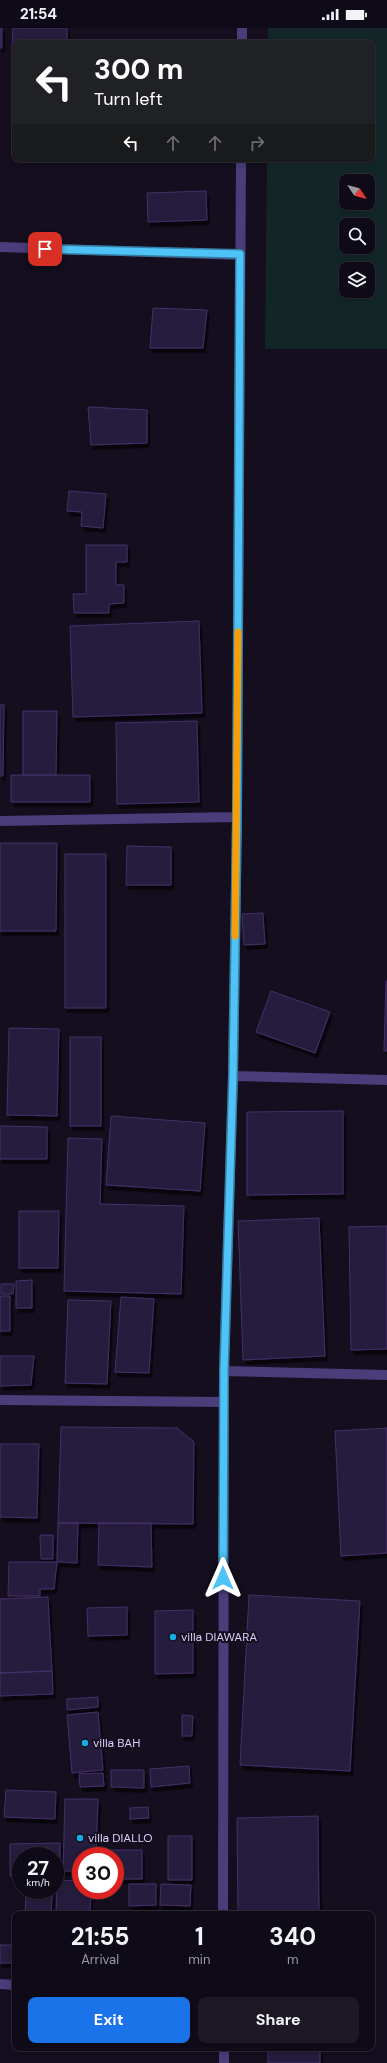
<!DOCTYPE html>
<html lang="en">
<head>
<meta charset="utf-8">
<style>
	:root { --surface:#0f0a17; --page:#1d1824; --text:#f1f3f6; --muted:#9b9aa1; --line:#2f2b36; --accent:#1a73e8 }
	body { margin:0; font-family:"DM Sans",sans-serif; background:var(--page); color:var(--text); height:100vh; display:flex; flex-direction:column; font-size:15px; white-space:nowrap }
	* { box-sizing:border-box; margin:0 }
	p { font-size:13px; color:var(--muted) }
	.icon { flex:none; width:22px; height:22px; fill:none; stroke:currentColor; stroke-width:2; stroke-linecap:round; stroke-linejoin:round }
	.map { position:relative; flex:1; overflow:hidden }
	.details { position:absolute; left:12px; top:1883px; width:363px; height:140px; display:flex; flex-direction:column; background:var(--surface); border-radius:8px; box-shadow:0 2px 6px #0003,0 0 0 1px var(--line) }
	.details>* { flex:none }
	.hud { position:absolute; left:12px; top:12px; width:363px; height:122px; border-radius:8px; box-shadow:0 2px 6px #0003,0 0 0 1px var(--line); background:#202124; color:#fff; overflow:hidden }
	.needle { width:26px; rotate:125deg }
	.controls { position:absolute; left:339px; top:146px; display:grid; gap:8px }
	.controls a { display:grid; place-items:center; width:36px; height:36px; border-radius:8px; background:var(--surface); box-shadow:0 2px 6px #0003,0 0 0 1px var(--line); font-size:20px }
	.speed { position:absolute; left:12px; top:1819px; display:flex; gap:8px; font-size:20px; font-weight:700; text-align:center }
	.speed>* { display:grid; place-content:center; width:52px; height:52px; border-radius:50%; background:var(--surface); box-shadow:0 2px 6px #0003,0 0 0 1px var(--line); line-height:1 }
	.speed small { font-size:10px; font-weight:400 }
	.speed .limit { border:6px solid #d22; background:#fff; color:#111 }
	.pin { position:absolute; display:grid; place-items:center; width:34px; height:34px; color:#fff; margin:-17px; border-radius:8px; box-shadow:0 2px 6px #0006 }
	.me { position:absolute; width:44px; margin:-22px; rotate:0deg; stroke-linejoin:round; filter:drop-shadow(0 0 3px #0008) }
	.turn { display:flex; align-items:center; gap:14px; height:84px; padding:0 16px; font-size:18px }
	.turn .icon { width:52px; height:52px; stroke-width:2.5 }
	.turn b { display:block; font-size:28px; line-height:34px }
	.lanes { display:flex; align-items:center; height:38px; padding:0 16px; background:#0003; justify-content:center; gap:20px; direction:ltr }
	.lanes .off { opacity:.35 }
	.eta { display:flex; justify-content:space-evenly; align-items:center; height:68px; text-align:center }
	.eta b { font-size:24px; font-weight:700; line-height:28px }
	.cta { display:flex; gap:8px; margin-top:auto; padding:8px 16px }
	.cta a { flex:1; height:46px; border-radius:8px; background:var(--accent); color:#fff; font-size:16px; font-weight:700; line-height:46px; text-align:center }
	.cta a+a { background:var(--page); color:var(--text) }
	.status { display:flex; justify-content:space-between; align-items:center; height:28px; padding:0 20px; background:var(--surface); direction:ltr }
	.status svg { height:11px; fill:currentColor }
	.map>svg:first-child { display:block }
	.green { fill:#122628; fill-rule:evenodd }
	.building { fill:#281c3e; stroke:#443068; filter:url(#shadow) }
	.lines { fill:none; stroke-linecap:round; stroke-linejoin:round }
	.minor { stroke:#493d7a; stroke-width:10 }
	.route-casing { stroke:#337fa1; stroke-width:10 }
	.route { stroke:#4fc3f7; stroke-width:7 }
	.slow { stroke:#f59e0b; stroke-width:7 }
	.poi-dot { fill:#13afe4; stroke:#140e1f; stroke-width:1.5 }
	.labels { text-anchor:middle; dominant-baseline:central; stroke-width:4; stroke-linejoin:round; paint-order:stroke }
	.poi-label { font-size:12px; fill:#dcd0fb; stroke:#140e1f; text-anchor:start }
</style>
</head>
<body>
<div class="status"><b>21:54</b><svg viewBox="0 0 49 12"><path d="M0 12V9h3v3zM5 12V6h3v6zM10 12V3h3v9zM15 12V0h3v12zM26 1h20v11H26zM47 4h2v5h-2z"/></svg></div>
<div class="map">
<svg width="387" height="2035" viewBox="0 0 387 2035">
	<defs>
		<filter id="shadow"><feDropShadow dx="2.5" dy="4.5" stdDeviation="0" flood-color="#0009"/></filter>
	</defs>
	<rect width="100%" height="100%" fill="#140e1f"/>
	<path class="green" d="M268,0H387V321H265L267,131H372V15H268ZM346,153H368V175H346ZM346,197H368V219H346ZM346,241H368V263H346Z"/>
	<path class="building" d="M0,0H2V20H0Z
		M13,0H67V15H15V19H12Z
		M206,163L207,192L148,194L147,165Z
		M153,280L207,282L203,320H150Z
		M88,379L147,382V415L91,417Z
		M69,463L106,466L103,500L81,498L82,484L67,483Z
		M86,517H127V534H116V557H124V575L109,576V585H74L73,566H86Z
		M199,593L202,685L73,689L70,598Z
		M0,677H4L3,748H0Z
		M23,683H57L56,747H23Z
		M197,693L199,774L117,776L116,695Z
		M11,747H90V774H11Z
		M0,815H57L56,903H0Z
		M127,818L171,819V857H126Z
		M65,826H106V980H65Z
		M263,885L265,916L244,917L242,886Z
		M386,953H387V1023H384Z
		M271,963L330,984L315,1025L256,1004Z
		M9,1000L59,1001L57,1088L7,1087Z
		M70,1009H101V1098H70Z
		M343,1083V1166L247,1167V1084Z
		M111,1088L205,1095L200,1163L106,1157Z
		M0,1098L47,1099V1131H0Z
		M68,1110L102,1111L100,1176L184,1178L181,1266L64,1263Z
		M19,1183H59L58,1240H19Z
		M319,1190L325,1328L243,1332L238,1193Z
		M387,1198V1321L351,1322L349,1199Z
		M32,1252V1280H16V1253Z
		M1,1256H14L13,1266H1Z
		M0,1268H10V1303H0Z
		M121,1269L154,1271L149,1345L115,1344Z
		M68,1272L111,1273L107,1356L65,1355Z
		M0,1328H34L31,1357L0,1358Z
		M61,1399L177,1400L194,1414L193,1496L58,1495Z
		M387,1400V1525L341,1528L335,1403Z
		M0,1416H39L37,1490L0,1489Z
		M58,1495H78L77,1535L57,1534Z
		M99,1495H151L152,1539L98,1537Z
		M40,1507H53V1531H41Z
		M9,1534H57L54,1561H40V1568H8Z
		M249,1567L360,1573L350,1743L240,1737Z
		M48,1569L52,1643L0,1645V1571Z
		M127,1579V1607L88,1608L87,1580Z
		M193,1582V1645L155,1646V1583Z
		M52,1643L53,1666L0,1668V1645Z
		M98,1669V1679L67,1682V1671Z
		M98,1684L103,1742L72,1745L67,1687Z
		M182,1687L193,1688L192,1708H182Z
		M189,1738L190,1755L151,1759L150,1741Z
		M111,1742H144V1760L111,1759Z
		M103,1745L104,1758L80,1759L79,1746Z
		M6,1762L56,1764L55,1791L4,1789Z
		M65,1771H98L96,1828H81V1843H63Z
		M148,1779L149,1790L130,1791V1780Z
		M318,1788L319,1886H238L237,1790Z
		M168,1808H192V1852H168Z
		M60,1815V1847H55V1828H21V1848H10V1816Z
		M109,1822H142V1851H115V1828H109Z
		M57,1852L81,1853V1862H91L90,1886H56Z
		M129,1856H156V1877L129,1878Z
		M161,1856L191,1857L190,1878L160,1877Z
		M26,1866L52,1868L51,1886H25Z
		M0,1917H15V1935H0Z
		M268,2020H320V2035H268Z"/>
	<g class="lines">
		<path class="minor" d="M242,15V0
			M0,219L240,227
			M0,793L237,789
			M233,1048L387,1052
			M224,1343L387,1347
			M0,1372L224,1374
			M223,1886L224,1343L233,1048L237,789L241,131
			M0,1956L15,1957
			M224,2020V2035"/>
	</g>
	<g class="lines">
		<g class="route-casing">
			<path id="route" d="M45,221L240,226L237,790L233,1048L224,1343L223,1550"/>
		</g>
		<use href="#route" class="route"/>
		<path class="slow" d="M235,908L238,604"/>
	</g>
	<g class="poi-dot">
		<circle cx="173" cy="1609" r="4"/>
		<circle cx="85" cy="1715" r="4"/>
		<circle cx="80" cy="1810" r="4"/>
	</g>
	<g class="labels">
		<g class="poi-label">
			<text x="181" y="1609">villa DIAWARA</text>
			<text x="93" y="1715">villa BAH</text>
			<text x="88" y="1810">villa DIALLO</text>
		</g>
	</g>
</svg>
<div class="controls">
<a><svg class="needle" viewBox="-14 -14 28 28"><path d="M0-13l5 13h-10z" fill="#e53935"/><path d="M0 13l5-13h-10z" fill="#9b9aa1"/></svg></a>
<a><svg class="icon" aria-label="search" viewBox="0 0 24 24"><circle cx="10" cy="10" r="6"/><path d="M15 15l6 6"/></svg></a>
<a><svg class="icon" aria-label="layers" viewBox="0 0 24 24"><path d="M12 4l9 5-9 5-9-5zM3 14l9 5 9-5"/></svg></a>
</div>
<div class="speed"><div>27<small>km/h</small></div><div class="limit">30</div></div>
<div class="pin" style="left:45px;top:221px;background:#d93025"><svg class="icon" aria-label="arrive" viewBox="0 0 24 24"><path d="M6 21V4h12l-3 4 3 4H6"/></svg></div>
<svg class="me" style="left:223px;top:1550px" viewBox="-20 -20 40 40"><path d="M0-17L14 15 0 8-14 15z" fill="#4fc3f7" stroke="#fff" stroke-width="4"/></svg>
<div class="hud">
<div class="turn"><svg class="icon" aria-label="left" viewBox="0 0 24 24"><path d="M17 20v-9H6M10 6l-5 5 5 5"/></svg><div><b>300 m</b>Turn left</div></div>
<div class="lanes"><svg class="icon" aria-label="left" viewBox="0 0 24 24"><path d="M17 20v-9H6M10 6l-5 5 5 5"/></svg><svg class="icon off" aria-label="ahead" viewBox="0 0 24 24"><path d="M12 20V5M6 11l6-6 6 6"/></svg><svg class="icon off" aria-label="ahead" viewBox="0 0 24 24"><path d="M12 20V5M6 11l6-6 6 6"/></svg><svg class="icon off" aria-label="right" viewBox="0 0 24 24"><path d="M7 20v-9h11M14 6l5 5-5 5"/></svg></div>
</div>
<section class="details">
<div class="eta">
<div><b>21:55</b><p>Arrival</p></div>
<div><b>1</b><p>min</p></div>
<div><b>340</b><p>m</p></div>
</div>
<div class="cta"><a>Exit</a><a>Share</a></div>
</section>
</div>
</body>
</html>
